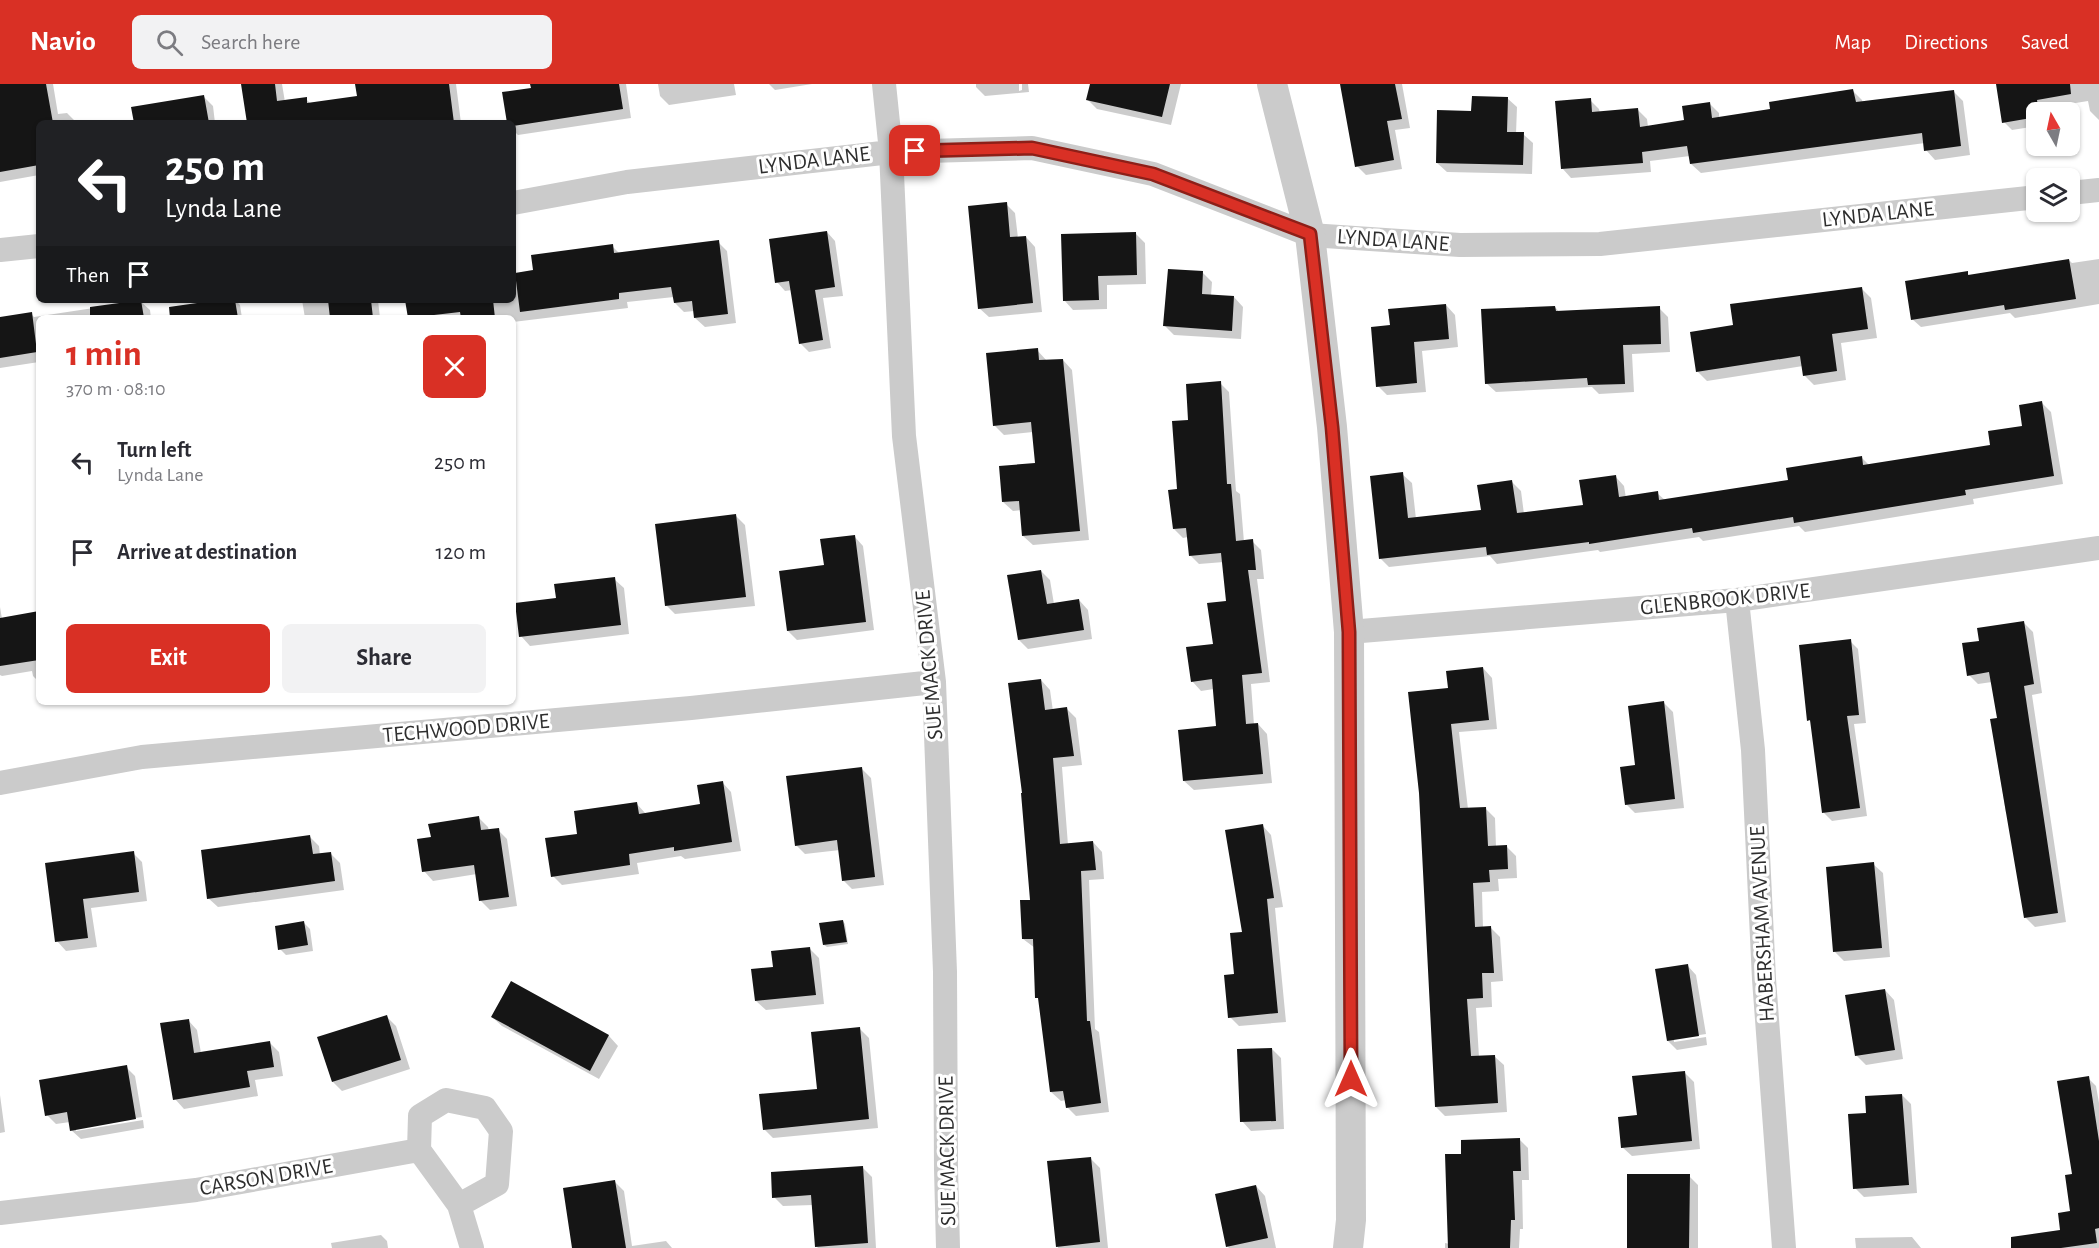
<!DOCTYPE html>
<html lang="en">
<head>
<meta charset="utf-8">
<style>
	:root { --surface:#fff; --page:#f2f2f3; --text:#2b2b33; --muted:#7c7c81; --accent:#d93025 }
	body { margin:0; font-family:"Alegreya Sans",sans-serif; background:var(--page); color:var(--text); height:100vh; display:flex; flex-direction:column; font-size:22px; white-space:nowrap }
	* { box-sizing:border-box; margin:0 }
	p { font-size:20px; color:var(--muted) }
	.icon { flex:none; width:33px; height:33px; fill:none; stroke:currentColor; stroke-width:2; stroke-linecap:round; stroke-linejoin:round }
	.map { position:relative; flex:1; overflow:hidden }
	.drawer { position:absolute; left:36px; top:231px; width:480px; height:390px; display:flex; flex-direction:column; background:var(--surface); border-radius:9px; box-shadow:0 2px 4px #0004 }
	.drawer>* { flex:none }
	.top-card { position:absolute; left:36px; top:36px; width:480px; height:183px; border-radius:9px; box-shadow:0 2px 4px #0004; background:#202124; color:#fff; overflow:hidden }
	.needle { width:39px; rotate:351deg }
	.fabs { position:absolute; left:2026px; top:18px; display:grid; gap:12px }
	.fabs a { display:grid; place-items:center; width:54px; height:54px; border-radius:9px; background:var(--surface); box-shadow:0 2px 4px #0004; font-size:30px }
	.pin { position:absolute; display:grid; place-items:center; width:51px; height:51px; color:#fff; margin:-26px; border-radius:12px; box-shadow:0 3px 9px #0006 }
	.me { position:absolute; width:66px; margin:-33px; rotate:0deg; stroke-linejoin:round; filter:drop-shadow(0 0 4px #0008) }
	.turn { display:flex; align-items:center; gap:21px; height:126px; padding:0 30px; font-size:27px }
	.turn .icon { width:78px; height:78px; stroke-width:2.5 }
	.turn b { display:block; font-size:42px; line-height:51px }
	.then { display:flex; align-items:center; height:57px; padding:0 30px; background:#0003; gap:12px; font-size:22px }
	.round { display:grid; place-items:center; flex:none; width:63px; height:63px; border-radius:9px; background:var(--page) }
	.overview { display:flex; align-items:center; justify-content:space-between; height:102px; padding:0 30px }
	h1 { font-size:36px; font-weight:700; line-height:45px; color:var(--accent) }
	.action { display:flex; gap:12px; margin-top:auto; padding:12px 30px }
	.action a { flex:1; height:69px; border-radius:9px; background:var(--accent); color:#fff; font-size:24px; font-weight:700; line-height:69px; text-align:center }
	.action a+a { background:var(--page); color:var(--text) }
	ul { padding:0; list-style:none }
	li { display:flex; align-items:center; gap:18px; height:90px; padding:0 30px }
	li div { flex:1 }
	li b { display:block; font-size:22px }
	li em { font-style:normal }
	header { display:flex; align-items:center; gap:36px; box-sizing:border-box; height:84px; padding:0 30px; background:var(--accent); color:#fff }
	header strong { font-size:28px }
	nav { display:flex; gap:33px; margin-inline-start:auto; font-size:21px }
	.search { width:420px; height:54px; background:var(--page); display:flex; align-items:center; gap:15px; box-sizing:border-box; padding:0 21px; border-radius:9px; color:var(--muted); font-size:22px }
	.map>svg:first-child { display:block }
	.shadow { fill:#0003 }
	.building { fill:#151515 }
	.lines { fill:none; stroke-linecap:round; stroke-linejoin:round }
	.minor { stroke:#cbcbcb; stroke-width:24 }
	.tertiary { stroke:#cbcbcb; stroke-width:30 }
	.route-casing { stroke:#8d1f18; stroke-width:15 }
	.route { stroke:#d93025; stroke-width:10 }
	.labels { text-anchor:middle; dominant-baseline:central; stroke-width:6; stroke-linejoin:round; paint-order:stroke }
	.street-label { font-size:22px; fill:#2e2e2e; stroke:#fff }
</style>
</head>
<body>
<header>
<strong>Navio</strong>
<div class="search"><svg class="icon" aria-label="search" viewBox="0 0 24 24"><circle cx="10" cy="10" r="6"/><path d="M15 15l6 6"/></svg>Search here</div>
<nav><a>Map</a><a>Directions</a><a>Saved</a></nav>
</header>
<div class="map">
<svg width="2099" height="1164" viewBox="0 0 2099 1164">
	<rect width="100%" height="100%" fill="#fff"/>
	<path class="shadow" d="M14,0H53L58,30L67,29L77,39H39V91L0,98V36Z
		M243,0H282L285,18L306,15L311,20L358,14L357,0H456L461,39H248Z
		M531,0H626L631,34L518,51L513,46V39H509L532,5Z
		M658,0H734L736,11L669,21L660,12Z
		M769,0H812L775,6Z
		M976,0H1019V7L1022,6V0H1028L1029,8L985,12L976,3Z
		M1091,0H1181L1171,41L1097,25L1088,16Z
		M1342,0H1402L1410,44L1395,46L1402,85L1366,91L1357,82Z
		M1998,0H2099V36L2090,27L2088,17L2045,24L2046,28H2037V42L2012,46L2004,38Z
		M1853,7L1862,16L1863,19L1954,8L1963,17L1970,71L1935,76L1926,66L1925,59L1701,89L1691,80L1690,72L1650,77L1651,88L1571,94L1562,84L1590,16L1599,25L1600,29L1638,26L1647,35L1648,43L1686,37L1709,19L1719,29V34L1772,27Z
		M204,13L213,22L215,39H114L135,36Z
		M1507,14L1517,23L1516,50H1523L1533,59L1532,90L1447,88L1437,79Z
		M1006,120L1015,129L1018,154L1026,153L1035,163L1042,228L989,233L979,224Z
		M827,148L835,157L843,212L823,214L831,264L809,268L800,259L792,206L785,207L777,198Z
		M1136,150L1145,159L1146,200L1107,201V225L1073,226L1064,216Z
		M718,158L727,167L736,239L705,243L695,234L694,227L684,228L675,219L674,213L627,218L628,224L513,238V234H409L407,216H513V190L534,187L612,162L620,170Z
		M2099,175V220L2015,234L2010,229L1921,243L1912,235L1967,189L1970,192L2069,176L2072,179Z
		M1202,188L1212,198L1211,212L1234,213L1243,223L1241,255L1174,251L1165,242Z
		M1862,205L1871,214L1877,254L1841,259L1846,296L1814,301L1804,291L1803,282L1707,297L1697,287L1735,242Z
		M228,216H235L240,221L242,234H190Z
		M302,216H378L380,234H305Z
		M140,217L150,226L151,234H39V278L0,284V234L31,230L34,233Z
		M1446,221L1455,231L1458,263L1422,267L1426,308L1387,311L1378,302L1391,243Z
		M1555,223L1560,229L1659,224L1668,233L1670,268L1632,270L1634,308L1599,310L1592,303L1496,308L1486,299Z
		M1037,266L1047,277L1063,276L1072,286L1089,456L1033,461L1023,452L1021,426L1013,427L1003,418L1036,380L1033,348L1004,351L994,341Z
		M1220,299L1229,308L1236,407L1240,410L1244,458L1252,457L1261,466L1264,495H1257L1270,598L1251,600L1254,641L1258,640L1267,650L1272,699L1194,706L1184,697L1218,643L1214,605L1201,607L1192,597L1214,561L1228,518L1224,478L1199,480L1190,471L1188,453L1183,454L1174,445L1190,338Z
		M2042,319L2051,328L2063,400L1973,415L1974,420L1805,448L1799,442L1703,457L1699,453L1600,468L1598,466L1497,480L1490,472L1389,483L1380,474L1402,390L1412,399L1416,435L1482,427L1512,398L1521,407L1524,430L1585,422L1615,392L1624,402L1626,414L1657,409L1666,417L1790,397L1861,373L1869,381L1991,362L2024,343Z
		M736,432L745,441L755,522L675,530L666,521Z
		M854,452L863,462L874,546L797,556L788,547L826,482Z
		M1041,487L1050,496L1054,520L1079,516L1088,526L1092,555L1028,565L1019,556Z
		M614,495L624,504L629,550L530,562L521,552L557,516Z
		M0,523L2,535L39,529V598L33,592L32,587L2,592L0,591Z
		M2023,538L2033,548L2042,609L2032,611L2066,838L2035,843L2025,833L2009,732L2006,729L1991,636L1998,635L1992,598L1978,600L1969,591Z
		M1850,557L1858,565L1866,639L1854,640L1867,732L1832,737L1824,729L1811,638L1809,636Z
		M1483,584L1492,594L1497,645L1459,648L1468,725L1485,724L1495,734L1496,763L1506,762L1516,772L1517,794L1498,795L1499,807L1482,808L1483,844H1491L1500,853L1503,897L1491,898L1492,923L1476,924L1479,973L1494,972L1504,981L1507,1028L1445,1032L1436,1023L1450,605Z
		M1041,596L1050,606L1053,627L1067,625L1076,634L1082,681L1062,683L1068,761L1093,758L1102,768L1104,795L1089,796L1095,945L1099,948L1109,1028L1076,1032L1067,1023L1066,1016L1061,1017L1051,1008L1039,915L1037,913L1035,864L1023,855L1032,817Z
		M1664,619L1673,628L1684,724L1635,729L1626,720L1636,682Z
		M862,685L871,694L884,801L852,805L843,796L840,766L805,770L796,761Z
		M722,698L731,708L741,767L685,775L681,772L637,779L639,790L562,801L553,792L579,751L636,719L646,730L702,722Z
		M479,734L488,743L489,747L498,746L507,755L517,822L490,826L481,817L477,790L433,797L424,787L432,754Z
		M1262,741L1271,751L1283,823L1275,824L1286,938L1239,942L1230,933Z
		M310,753L319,762L320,771L331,770L340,779L344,806L218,823L208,814Z
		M133,769L142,778L147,817L91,824L97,863L66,867L57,857L46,780Z
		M1873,780L1883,789L1890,873L1844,877L1835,868Z
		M843,837L845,840L848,860L827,863L824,861Z
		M304,839L310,845L313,867L286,871L280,865Z
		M810,865L819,874L824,920L766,926L756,917L774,884Z
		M1687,881L1696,891L1706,950L1674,955V958L1706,953L1707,961L1677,966L1668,957Z
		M511,899L609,952L618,962L599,995L502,942L492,933Z
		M1885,906L1894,916L1903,975L1866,981L1856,971Z
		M387,933L396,942L410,985L342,1007L333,998Z
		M188,936L197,946L201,969L269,958L279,968L283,992L255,996L258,1012L184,1025L175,1015Z
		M860,945L869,954L878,1044L773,1054L764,1045L818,1006Z
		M1272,965L1281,974L1284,1045L1251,1047L1242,1037Z
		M126,983L135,992L142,1033L76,1044V1047L143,1036L144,1044L81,1055L71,1046L70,1038L56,1040L47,1031Z
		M1684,988L1694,998L1700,1065L1632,1072L1622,1063L1638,1033Z
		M2088,994L2096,1002L2099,1019V1164H2047L2062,1147L2072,1128L2074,1092Z
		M0,1011L5,1048L0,1049Z
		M1902,1011L1911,1020L1917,1109L1864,1113L1855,1104L1868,1030Z
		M1519,1055L1528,1064L1529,1096H1522L1523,1145H1520L1519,1164H1445V1159L1450,1160L1463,1071Z
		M1090,1074L1100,1084L1108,1164H1058L1049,1079Z
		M863,1084L872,1093L876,1164H818L816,1162L813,1121L783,1122L774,1113Z
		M1689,1092L1698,1101V1164H1628Z
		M614,1097L624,1107L632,1162L666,1157L672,1164H574Z
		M1256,1102L1265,1112L1276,1164H1229L1228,1163Z
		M381,1151L387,1157L388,1164H332L331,1159Z
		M1912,1153L1921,1164H1856L1855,1154Z"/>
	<path class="building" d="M0,0H46L53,39H39V81L0,88Z
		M241,0H275L277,17L307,13V19L357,12L355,0H449L454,39H247Z
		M530,0H619L623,25L513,42V39H507L502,8L531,4Z
		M1090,0H1170L1162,33L1086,16Z
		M1340,0H1395L1402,35L1387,37L1394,76L1355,83Z
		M1996,0H2070L2071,10L2037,16L2039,28H2037V33L2002,39Z
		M1853,5L1856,18L1954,6L1961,62L1924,67L1922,49L1690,80L1687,62L1642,68L1643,79L1561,85L1555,17L1591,14L1592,28L1638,24L1640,43L1684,36L1682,22L1710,18L1712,34L1770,25L1769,18Z
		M204,11L209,39H134L131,23Z
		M1472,12L1508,13L1507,48H1524L1523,81L1436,79L1437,26L1471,27Z
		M1007,118L1010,153L1026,152L1033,219L978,225L968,122Z
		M827,147L835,203L815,206L823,256L799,260L789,197L775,199L769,155Z
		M1136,148L1137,191L1098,192L1099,216L1063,217L1061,150Z
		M719,156L728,230L694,234L692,217L674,219L671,203L619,209V215L520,228L515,189L533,186L531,171L613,160L614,169Z
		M2069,175L2076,215L2005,226L2004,221L1911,236L1905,197L1968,187V191Z
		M1168,185L1203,187L1202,210L1234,212L1232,247L1163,242Z
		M1862,203L1868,245L1832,250L1837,287L1803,292L1800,272L1696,288L1690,248L1733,241L1730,220Z
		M141,216L144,234H90V223Z
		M218,216H235L238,234H170L169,223Z
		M328,216H371L373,234H330Z
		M405,216H493L495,234H461L460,228L408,234Z
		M1446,220L1449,255L1414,258L1417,299L1376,303L1371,243L1390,241L1388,225Z
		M1555,222L1556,227L1660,222L1661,260L1623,261L1625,300L1588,301L1587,294L1485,300L1481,225Z
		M32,228L37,268L0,274V233Z
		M1038,264L1039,276L1063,275L1080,447L1022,452L1019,417L1002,418L999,382L1035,379L1031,338L993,342L986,269Z
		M1221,297L1227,400H1231L1236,457L1253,455L1256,486H1248L1262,589L1242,591L1246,640L1258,639L1263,690L1183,697L1178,646L1216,642L1212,595L1191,598L1186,563L1213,560L1207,519L1226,517L1221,469L1189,472L1186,444L1173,445L1168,406L1177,405L1172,337L1188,336L1186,300Z
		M2042,317L2054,392L1965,406L1966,411L1794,439L1793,433L1693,449L1692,444L1589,460V458L1487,471L1486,463L1379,475L1370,392L1403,388L1408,434L1481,426L1477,401L1512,396L1517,429L1583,421L1579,396L1616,391L1619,413L1658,407L1659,416L1788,396L1786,384L1862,372L1863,381L1990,361L1988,347L2022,342L2019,321Z
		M736,430L746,513L665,522L655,440Z
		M855,451L866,538L787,547L779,487L824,481L820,455Z
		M1041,486L1047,520L1079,515L1084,546L1018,556L1007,491Z
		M615,493L621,541L519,553L515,519L556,514L554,500Z
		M39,527V576L0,582V534Z
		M2024,537L2034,600L2024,602L2058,829L2024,834L1990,635L1997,634L1989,588L1967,592L1962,559L1979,557L1977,544Z
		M1851,555L1859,631L1847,632L1860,724L1822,729L1810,636L1807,637L1799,561Z
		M1483,583L1489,636L1451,640L1460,724L1486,723L1488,762L1507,761L1508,785L1489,786L1490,798L1473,799L1475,843L1491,842L1494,889H1482L1483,914L1467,915L1471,972L1495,971L1498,1019L1435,1023L1419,709L1408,608L1448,604L1446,587Z
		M1041,595L1045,626L1067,623L1074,672L1053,674L1060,760L1093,757L1096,786L1081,787L1087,937H1090L1101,1019L1066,1024L1063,1007L1050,1008L1038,914H1035L1033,855H1022L1020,816H1030L1021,709H1022L1008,599Z
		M1664,617L1675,715L1625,721L1620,683L1635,681L1628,622Z
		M862,683L875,793L842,797L837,756L795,762L786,692Z
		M723,697L732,758L674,767V763L629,770L630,781L551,793L545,754L577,750L574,727L637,718L639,730L700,720L697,701Z
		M479,732L481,746L499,744L509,813L479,817L474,781L422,788L417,755L431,753L428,740Z
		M1263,740L1274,814L1267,815L1278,929L1228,934L1224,891L1234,890L1230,849L1242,848L1225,746Z
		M310,751L313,770L331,768L335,797L207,815L201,766Z
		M134,767L139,808L83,815L88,854L55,858L45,779Z
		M1874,778L1882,864L1833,868L1826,783Z
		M843,836L847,858L823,861L819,839Z
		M304,837L308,861L278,866L275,842Z
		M810,863L816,911L755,917L751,885L773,883L771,867Z
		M1688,880L1699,952L1667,957L1655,885Z
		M511,897L609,951L590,987L491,933Z
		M1885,905L1895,966L1855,972L1845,911Z
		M387,931L401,976L332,998L317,953Z
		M189,935L194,969L270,957L274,983L247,987L250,1003L173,1016L160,939Z
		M860,943L869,1035L763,1046L759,1010L817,1005L811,948Z
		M1272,964L1276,1037L1240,1038L1237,965Z
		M127,981L136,1035L70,1047L67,1028L45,1032L39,996Z
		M1685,987L1692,1057L1621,1064L1618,1033L1637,1031L1632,992Z
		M2089,992L2099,1057V1144L2095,1145L2097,1159L2061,1164H2011V1153L2060,1146L2058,1129L2070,1127L2065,1091L2072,1090L2057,997Z
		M1902,1010L1909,1101L1853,1105L1848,1030L1866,1029L1865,1012Z
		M1520,1054L1521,1087H1513L1515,1136H1511L1510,1164H1448L1445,1070H1461V1056Z
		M1091,1073L1100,1158L1056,1163L1047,1077Z
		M863,1082L868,1159L815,1163L811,1111L772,1114L771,1088Z
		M1627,1090H1690L1689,1164H1627Z
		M615,1096L626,1164H572L563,1104Z
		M1256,1101L1268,1154L1226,1163L1215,1110Z"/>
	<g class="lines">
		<path class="minor" d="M884,0L891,68L904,352L934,598L945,888L946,1085L948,1164
			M2070,109L2099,106
			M513,119L627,98L891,68L1032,64L1153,90L1310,151L1460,161L1600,160L2037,113
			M0,166L39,162
			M1737,516L1753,666L1764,895L1784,1164
			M1349,548L1737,516L2099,464
			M0,699L142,673L691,624L934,598
			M419,1066L420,1032L446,1016L485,1024L501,1047L497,1100L459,1121
			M0,1129L196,1106L419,1066L459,1121L472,1164"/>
		<path class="tertiary" d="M1272,0L1310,151L1332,343L1349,548L1351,1136L1348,1164"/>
	</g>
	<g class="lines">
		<g class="route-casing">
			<path id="route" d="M915,67L1032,64L1153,90L1310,150L1332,343L1349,548L1351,995"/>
		</g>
		<use href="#route" class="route"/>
	</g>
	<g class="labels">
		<g class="street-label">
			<text transform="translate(814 76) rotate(-7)">LYNDA LANE</text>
			<text transform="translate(1878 130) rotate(-6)">LYNDA LANE</text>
			<text transform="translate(1393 156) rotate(4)">LYNDA LANE</text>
			<text transform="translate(1725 515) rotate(-6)">GLENBROOK DRIVE</text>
			<text transform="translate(929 581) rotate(-95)">SUE MACK DRIVE</text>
			<text transform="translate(466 644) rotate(-5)">TECHWOOD DRIVE</text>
			<text transform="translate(1762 840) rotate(-93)">HABERSHAM AVENUE</text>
			<text transform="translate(947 1067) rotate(-91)">SUE MACK DRIVE</text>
			<text transform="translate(266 1093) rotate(-10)">CARSON DRIVE</text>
		</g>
	</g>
</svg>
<div class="fabs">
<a><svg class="needle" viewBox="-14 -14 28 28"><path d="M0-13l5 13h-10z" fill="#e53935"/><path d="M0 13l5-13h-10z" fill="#7c7c81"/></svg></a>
<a><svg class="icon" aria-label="layers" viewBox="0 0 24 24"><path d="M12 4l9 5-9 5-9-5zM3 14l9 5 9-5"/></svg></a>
</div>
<div class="pin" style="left:915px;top:67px;background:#d93025"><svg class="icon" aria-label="arrive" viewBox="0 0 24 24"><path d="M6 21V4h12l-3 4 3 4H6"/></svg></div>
<svg class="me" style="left:1351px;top:995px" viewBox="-20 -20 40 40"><path d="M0-17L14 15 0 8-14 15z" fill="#d93025" stroke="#fff" stroke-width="4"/></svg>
<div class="top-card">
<div class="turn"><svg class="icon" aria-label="left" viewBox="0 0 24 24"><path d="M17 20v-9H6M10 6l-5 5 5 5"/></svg><div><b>250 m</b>Lynda Lane</div></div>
<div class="then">Then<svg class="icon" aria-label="arrive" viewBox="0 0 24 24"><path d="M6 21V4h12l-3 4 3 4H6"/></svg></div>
</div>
<section class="drawer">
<div class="overview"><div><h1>1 min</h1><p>370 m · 08:10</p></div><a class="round" style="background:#d93025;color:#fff"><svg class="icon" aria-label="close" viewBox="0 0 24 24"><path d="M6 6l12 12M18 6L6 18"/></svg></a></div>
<ul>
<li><svg class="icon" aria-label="left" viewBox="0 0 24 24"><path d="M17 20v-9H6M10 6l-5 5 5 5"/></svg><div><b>Turn left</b><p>Lynda Lane</p></div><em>250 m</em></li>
<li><svg class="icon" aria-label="arrive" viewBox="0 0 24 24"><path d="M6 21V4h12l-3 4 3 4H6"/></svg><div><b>Arrive at destination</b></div><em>120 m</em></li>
</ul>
<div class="action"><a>Exit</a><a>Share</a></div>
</section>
</div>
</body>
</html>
